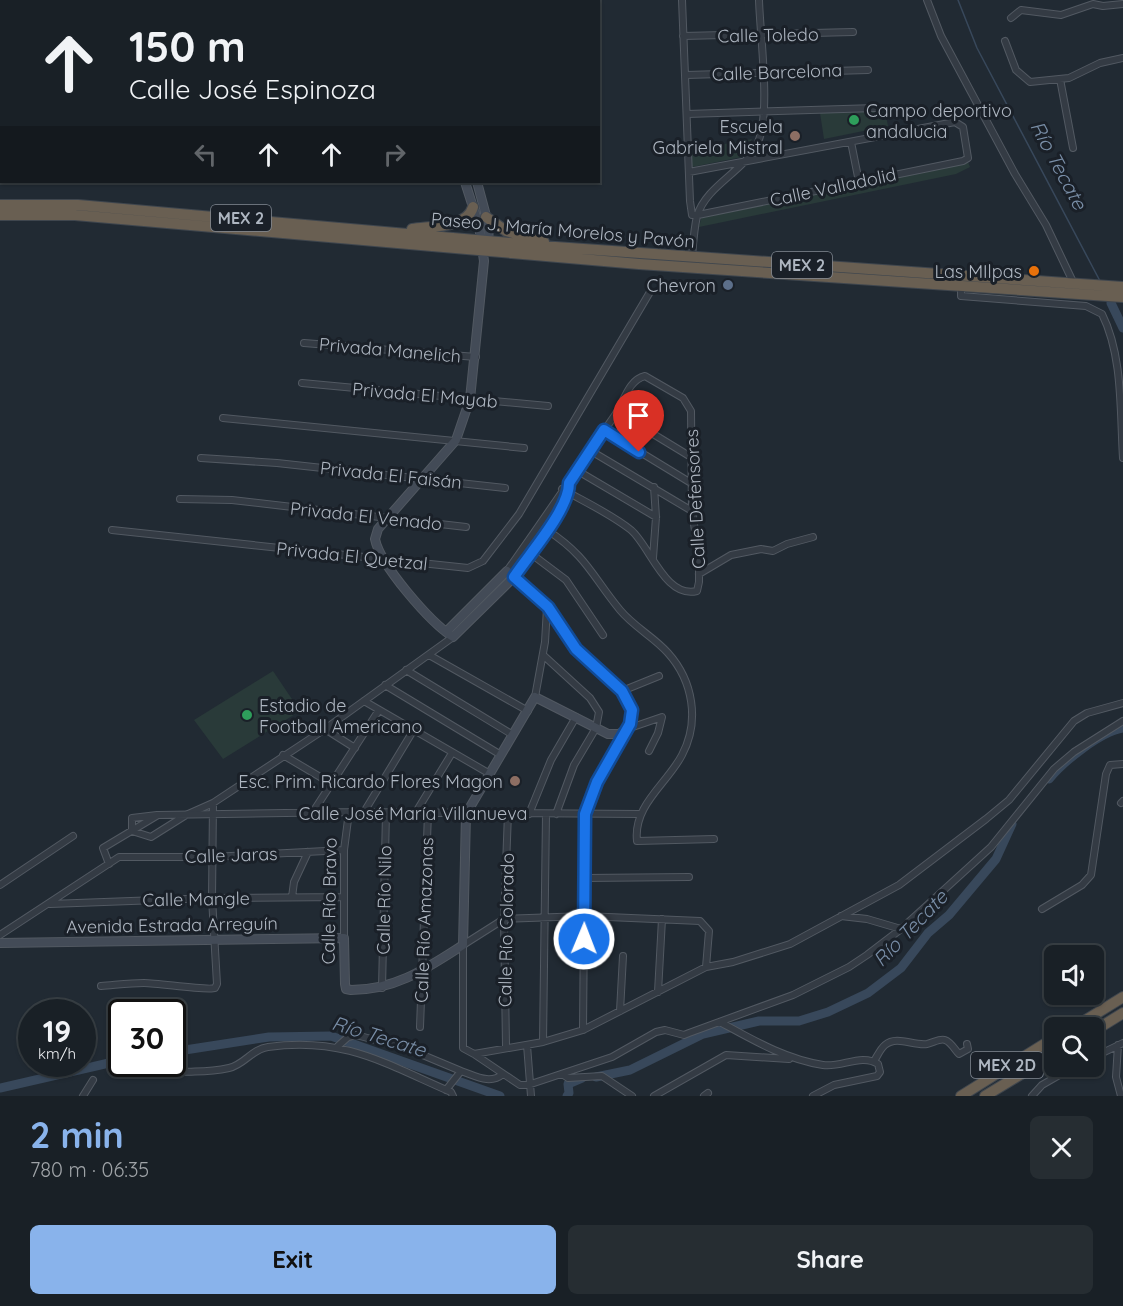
<!DOCTYPE html>
<html lang="en">
<head>
<meta charset="utf-8">
<style>
	:root { --surface:#192026; --page:#262d32; --text:#f1f3f6; --muted:#9fa3a7; --line:#373e43; --accent:#89b3eb }
	body { margin:0; font-family:Quicksand,sans-serif; background:var(--page); color:var(--text); height:100vh; display:flex; flex-direction:column; font-size:22px; white-space:nowrap }
	* { box-sizing:border-box; margin:0 }
	p { font-size:20px; color:var(--muted) }
	.icon { flex:none; width:33px; height:33px; fill:none; stroke:currentColor; stroke-width:2; stroke-linecap:round; stroke-linejoin:round }
	.map { position:relative; height:1096px; overflow:hidden }
	.panel { display:flex; flex-direction:column; background:var(--surface); flex:1 }
	.panel>* { flex:none }
	.guide { position:absolute; left:0px; top:0px; width:600px; height:183px; box-shadow:0 2px 4px #0004,0 0 0 2px var(--line); background:#192026; color:var(--text); overflow:hidden }
	.controls { position:absolute; left:1044px; top:945px; display:grid; gap:12px }
	.controls a { display:grid; place-items:center; width:60px; height:60px; border-radius:9px; background:var(--surface); box-shadow:0 2px 4px #0004,0 0 0 2px var(--line); font-size:30px }
	.speed { position:absolute; left:18px; top:999px; display:flex; gap:12px; font-size:30px; font-weight:700; text-align:center }
	.speed>* { display:grid; place-content:center; width:78px; height:78px; border-radius:50%; background:var(--surface); box-shadow:0 2px 4px #0004,0 0 0 2px var(--line); line-height:1 }
	.speed small { font-size:15px; font-weight:400 }
	.speed .limit { border:3px solid #111; border-radius:9px; background:#fff; color:#111 }
	.pin { position:absolute; display:grid; place-items:center; width:51px; height:51px; color:#fff; margin:-62px -26px; border-radius:50% 50% 50% 0; rotate:-45deg; box-shadow:0 0 6px #0007 }
	.pin .icon { rotate:45deg }
	.me { position:absolute; width:66px; margin:-33px; rotate:1deg; stroke-linejoin:round; filter:drop-shadow(0 0 4px #0008) }
	.turn { display:flex; align-items:center; gap:21px; height:126px; padding:0 30px; font-size:27px }
	.turn .icon { width:78px; height:78px; stroke-width:2.5 }
	.turn b { display:block; font-size:42px; line-height:51px }
	.lanes { display:flex; align-items:center; height:57px; padding:0 30px; background:#0003; justify-content:center; gap:30px; direction:ltr }
	.lanes .off { opacity:.35 }
	.round { display:grid; place-items:center; flex:none; width:63px; height:63px; border-radius:9px; background:var(--page) }
	.head { display:flex; align-items:center; justify-content:space-between; height:102px; padding:0 30px }
	h1 { font-size:36px; font-weight:700; line-height:45px; color:var(--accent) }
	.button { display:flex; gap:12px; margin-top:auto; padding:12px 30px }
	.button a { flex:1; height:69px; border-radius:9px; background:var(--accent); color:#111; font-size:24px; font-weight:700; line-height:69px; text-align:center }
	.button a+a { background:var(--page); color:var(--text) }
	.map>svg:first-child { display:block }
	.green { fill:#293a39 }
	.lines { fill:none; stroke-linecap:round; stroke-linejoin:round }
	.stream { stroke:#38485b; stroke-width:1.5 }
	.river { stroke:#38485b; stroke-width:9 }
	.street-casing { stroke:#525962; stroke-width:8 }
	.secondary-casing { stroke:#525962; stroke-width:10 }
	.highway-casing { stroke:#3f464e; stroke-width:12 }
	.street { stroke:#343b44; stroke-width:6 }
	.secondary { stroke:#434b57; stroke-width:8 }
	.highway { stroke:#695f52; stroke-width:10 }
	.rail { stroke:#5a636e; stroke-width:1.5; stroke-dasharray:6 6; stroke-linecap:butt }
	.route-casing { stroke:#114b97; stroke-width:15 }
	.route { stroke:#1a73e8; stroke-width:10 }
	.leisure-dot { fill:#2e9e5b; stroke:#1a2028; stroke-width:2 }
	.education-dot { fill:#8d6e63; stroke:#1a2028; stroke-width:2 }
	.food-dot { fill:#e8710a; stroke:#1a2028; stroke-width:2 }
	.service-dot { fill:#5c6f8a; stroke:#1a2028; stroke-width:2 }
	.labels { text-anchor:middle; dominant-baseline:central; stroke-width:6; stroke-linejoin:round; paint-order:stroke }
	.shield { fill:#1a2028; stroke:#828993; stroke-width:1.5 }
	.shield-label { font-size:16px; font-weight:bold; fill:#aeb6c1 }
	.street-label { font-size:18px; fill:#aeb6c1; stroke:#1a2028 }
	.poi-label { font-size:18px; fill:#aeb6c1; stroke:#1a2028; text-anchor:end }
	.water-label { font-size:20px; font-style:italic; fill:#798ea7; stroke:#1a2028 }
</style>
</head>
<body>
<div class="map">
<svg width="1123" height="1096" viewBox="0 0 1123 1096">
	<rect width="100%" height="100%" fill="#212a33"/>
	<path class="green" d="M885,111L888,126L824,139L820,113Z
		M752,139L742,157L692,167V150Z
		M968,162L970,167L956,174L699,227L702,216Z
		M273,671L300,711L223,759L194,720Z"/>
	<g class="lines">
		<path class="stream" d="M958,0L977,48L1100,281"/>
		<path class="river" d="M1111,303L1123,328
			M1049,779C1064,761 1100,732 1123,728
			M172,1052L269,1037L331,1036L500,1096
			M596,1077L630,1070L703,1034L759,1021H799L828,1012L868,993L901,968L928,933L949,915L996,859L1012,824
			M0,1088L122,1060
			M567,1096L569,1093L568,1084L582,1078"/>
		<g class="street-casing">
			<path id="street" d="M682,0L690,201L692,215H698
				M927,0L941,36L1015,174L1046,225L1074,284
				M445,2L448,0
				M1011,18L1021,10L1061,15L1093,4L1103,6L1123,4
				M683,36L853,32
				M1005,41L1016,70L1030,82L1069,78L1100,63L1123,58
				M686,75L868,70
				M1060,79L1073,148
				M687,114L876,108
				M851,142L859,182
				M689,172L955,122L963,127L968,158L963,161L698,215
				M692,257C693,244 694,229 697,216C707,184 745,172 758,142C771,113 760,35 759,0
				M961,285V296L1086,306L1102,314C1123,356 1120,411 1123,458
				M304,343L476,357
				M302,383L548,406
				M617,412L691,457
				M223,418L524,448
				M604,430L691,483
				M591,451L692,511
				M201,458L277,463L505,488
				M578,471L656,517
				M180,499L232,500L466,527
				M112,530L468,568L483,561L519,514L650,292
				M547,530C587,556 592,576 620,610C634,627 654,637 668,653C693,681 700,721 682,755C667,784 633,805 637,841L714,839
				M530,553L566,580L603,635
				M653,558L656,517L654,487
				M507,571C544,519 579,467 615,415C624,402 628,380 645,376L683,398L691,411L692,511L699,557V582L697,591C665,599 650,546 631,530C611,514 585,502 562,489
				M699,574L731,555L761,549L773,551L787,544L813,537
				M514,577L547,530L569,489
				M429,655L528,711
				M543,655L590,698L599,712L596,728L574,765L556,814
				M406,670L513,735
				M385,685L501,755
				M622,691L659,676
				M535,697L545,642L547,608
				M364,701L490,774
				M325,729L355,748
				M283,755L332,784
				M1121,803L1123,801
				M313,812L379,710
				M364,812L413,731
				M416,812L452,753
				M529,814L551,760L576,717
				M157,815L132,818V831L151,837L186,815L213,803L325,729L453,637
				M109,864L103,848L158,815L349,812L639,814
				M585,878L689,877
				M0,885L73,836
				M292,897L294,882L308,852
				M50,904L212,898L344,897
				M1042,909L1082,885L1091,875L1106,774L1110,765L1123,764
				M841,916L867,919L901,929
				M0,935L119,857H211L344,850
				M344,938V850L349,812
				M706,967L709,931L700,921L585,916L504,919L463,945V1048L474,1054L543,1042L583,1030L706,967L733,962L790,944L899,885L986,819L1009,800L1074,721L1087,713L1123,703
				M101,986C115,985 130,983 144,983C159,983 207,991 215,988L217,984L212,898L213,803
				M382,988L386,813
				M658,992L662,919
				M620,1011L623,956
				M720,1022C753,1040 785,1059 823,1065C841,1068 862,1053 878,1064L880,1072L877,1076L834,1085L813,1096
				M420,1027L428,813
				M583,1030L585,814L597,782L627,729L662,717L658,733L649,751
				M543,1042L546,814
				M527,1045L531,1096
				M1118,1045L1116,1077L1121,1096
				M338,1046L348,1037L356,1035L406,1048L461,1071
				M506,1046L504,919L508,813
				M474,1054L520,1085H528L612,1057L656,1032L665,1030L684,1035L689,1033L793,995L849,967L867,955L901,929L991,847L1054,769L1074,752L1123,721
				M1094,1057L1123,1043
				M874,1061C877,1057 880,1049 885,1045C897,1035 913,1046 927,1044C933,1043 940,1038 945,1040C951,1042 955,1050 959,1054L968,1049L967,1044
				M146,1070C173,1071 202,1074 229,1068C244,1065 252,1049 268,1047C343,1036 386,1064 451,1092L453,1096
				M562,1074L568,1078L602,1076L632,1096
				M446,1090L461,1071C476,1076 490,1085 503,1074
				M83,1096L93,1080
				M654,1096L726,1055L789,1059
				M704,1096L708,1093
				M1032,1096L1042,1085L1075,1066"/>
		</g>
		<g class="secondary-casing">
			<path id="secondary" d="M420,0V2
				M430,0L431,2
				M77,2L81,0
				M120,2L125,0
				M0,26H2
				M0,40H2
				M465,182L479,226L484,261L470,399L456,440L378,529L375,539C380,565 430,622 453,637L514,577
				M477,182L488,223L489,247
				M0,943L344,938L345,984L346,989L351,990C396,990 427,968 463,945L466,814L535,697L608,734H619L627,729L632,710L622,691L585,659L543,602L507,571L446,632"/>
		</g>
		<g class="highway-casing">
			<path id="highway" d="M0,205H78L555,247L1123,287
				M0,215H75L639,264L1123,297
				M486,217L506,231L544,242
				M412,229C431,226 467,228 473,207
				M1073,1028L1123,997
				M1094,1031L1123,1013
				M961,1096L1054,1038
				M985,1096L1054,1054"/>
		</g>
		<use href="#street" class="street"/>
		<use href="#secondary" class="secondary"/>
		<use href="#highway" class="highway"/>
		<path class="rail" d="M367,2L370,0
			M0,130H2"/>
	</g>
	<g class="lines">
		<g class="route-casing">
			<path id="route" d="M584,939L585,814L597,782L630,724L632,710L622,691L576,649L548,607L514,577C529,554 569,510 569,483L604,430L639,452"/>
		</g>
		<use href="#route" class="route"/>
	</g>
	<g class="leisure-dot">
		<circle cx="854" cy="120" r="6"/>
		<circle cx="247" cy="715" r="6"/>
	</g>
	<g class="education-dot">
		<circle cx="795" cy="136" r="6"/>
		<circle cx="515" cy="781" r="6"/>
	</g>
	<circle class="food-dot" cx="1034" cy="271" r="6"/>
	<circle class="service-dot" cx="728" cy="285" r="6"/>
	<g class="labels">
		<g class="shield">
			<rect x="211" y="205" width="60" height="26" rx="4.5"/>
			<rect x="772" y="252" width="60" height="26" rx="4.5"/>
			<rect x="971" y="1052" width="72" height="26" rx="4.5"/>
		</g>
		<g class="shield-label">
			<text x="241" y="218">MEX 2</text>
			<text x="802" y="265">MEX 2</text>
			<text x="1007" y="1065">MEX 2D</text>
		</g>
		<g class="street-label">
			<text transform="translate(768 35) rotate(-1)">Calle Toledo</text>
			<text transform="translate(777 72) rotate(-2)">Calle Barcelona</text>
			<text transform="translate(833 187) rotate(-12)">Calle Valladolid</text>
			<text transform="translate(563 230) rotate(5)">Paseo J. María Morelos y Pavón</text>
			<text transform="translate(390 350) rotate(5)">Privada Manelich</text>
			<text transform="translate(425 395) rotate(5)">Privada El Mayab</text>
			<text transform="translate(391 475) rotate(6)">Privada El Faisán</text>
			<text transform="translate(695 499) rotate(-93)">Calle Defensores</text>
			<text transform="translate(366 516) rotate(6)">Privada El Venado</text>
			<text transform="translate(352 556) rotate(6)">Privada El Quetzal</text>
			<text x="413" y="813">Calle José María Villanueva</text>
			<text transform="translate(231 855) rotate(-2)">Calle Jaras</text>
			<text transform="translate(196 899) rotate(-1)">Calle Mangle</text>
			<text transform="translate(384 900) rotate(-89)">Calle Río Nilo</text>
			<text transform="translate(329 901) rotate(-89)">Calle Río Bravo</text>
			<text transform="translate(424 920) rotate(-88)">Calle Río Amazonas</text>
			<text transform="translate(172 925) rotate(-1)">Avenida Estrada Arreguín</text>
			<text transform="translate(506 930) rotate(-89)">Calle Río Colorado</text>
		</g>
		<g class="poi-label">
			<text x="866" y="110" text-anchor="start">Campo deportivo<tspan x="866" dy="21">andalucia</tspan></text>
			<text x="783" y="126">Escuela<tspan x="783" dy="21">Gabriela Mistral</tspan></text>
			<text x="1022" y="271">Las MIlpas</text>
			<text x="716" y="285">Chevron</text>
			<text x="259" y="705" text-anchor="start">Estadio de<tspan x="259" dy="21">Football Americano</tspan></text>
			<text x="503" y="781">Esc. Prim. Ricardo Flores Magon</text>
		</g>
		<g class="water-label">
			<text transform="translate(1059 165) rotate(62)">Río Tecate</text>
			<text transform="translate(910 928) rotate(-46)">Río Tecate</text>
			<text transform="translate(379 1036) rotate(17)">Río Tecate</text>
		</g>
	</g>
</svg>
<div class="controls">
<a><svg class="icon" aria-label="sound" viewBox="0 0 24 24"><path d="M4 9h4l5-4v14l-5-4H4zM17 9q2 3 0 6"/></svg></a>
<a><svg class="icon" aria-label="search" viewBox="0 0 24 24"><circle cx="10" cy="10" r="6"/><path d="M15 15l6 6"/></svg></a>
</div>
<div class="speed"><div>19<small>km/h</small></div><div class="limit">30</div></div>
<div class="pin" style="left:639px;top:452px;background:#d93025"><svg class="icon" aria-label="arrive" viewBox="0 0 24 24"><path d="M6 21V4h12l-3 4 3 4H6"/></svg></div>
<svg class="me" style="left:584px;top:939px" viewBox="-20 -20 40 40"><circle r="17" fill="#1a73e8" stroke="#fff" stroke-width="3"/><path d="M0-11L8 9 0 5-8 9z" fill="#fff"/></svg>
<div class="guide">
<div class="turn"><svg class="icon" aria-label="ahead" viewBox="0 0 24 24"><path d="M12 20V5M6 11l6-6 6 6"/></svg><div><b>150 m</b>Calle José Espinoza</div></div>
<div class="lanes"><svg class="icon off" aria-label="left" viewBox="0 0 24 24"><path d="M17 20v-9H6M10 6l-5 5 5 5"/></svg><svg class="icon" aria-label="ahead" viewBox="0 0 24 24"><path d="M12 20V5M6 11l6-6 6 6"/></svg><svg class="icon" aria-label="ahead" viewBox="0 0 24 24"><path d="M12 20V5M6 11l6-6 6 6"/></svg><svg class="icon off" aria-label="right" viewBox="0 0 24 24"><path d="M7 20v-9h11M14 6l5 5-5 5"/></svg></div>
</div>
</div>
<section class="panel">
<div class="head"><div><h1>2 min</h1><p>780 m · 06:35</p></div><a class="round"><svg class="icon" aria-label="close" viewBox="0 0 24 24"><path d="M6 6l12 12M18 6L6 18"/></svg></a></div>
<div class="button"><a>Exit</a><a>Share</a></div>
</section>
</body>
</html>
